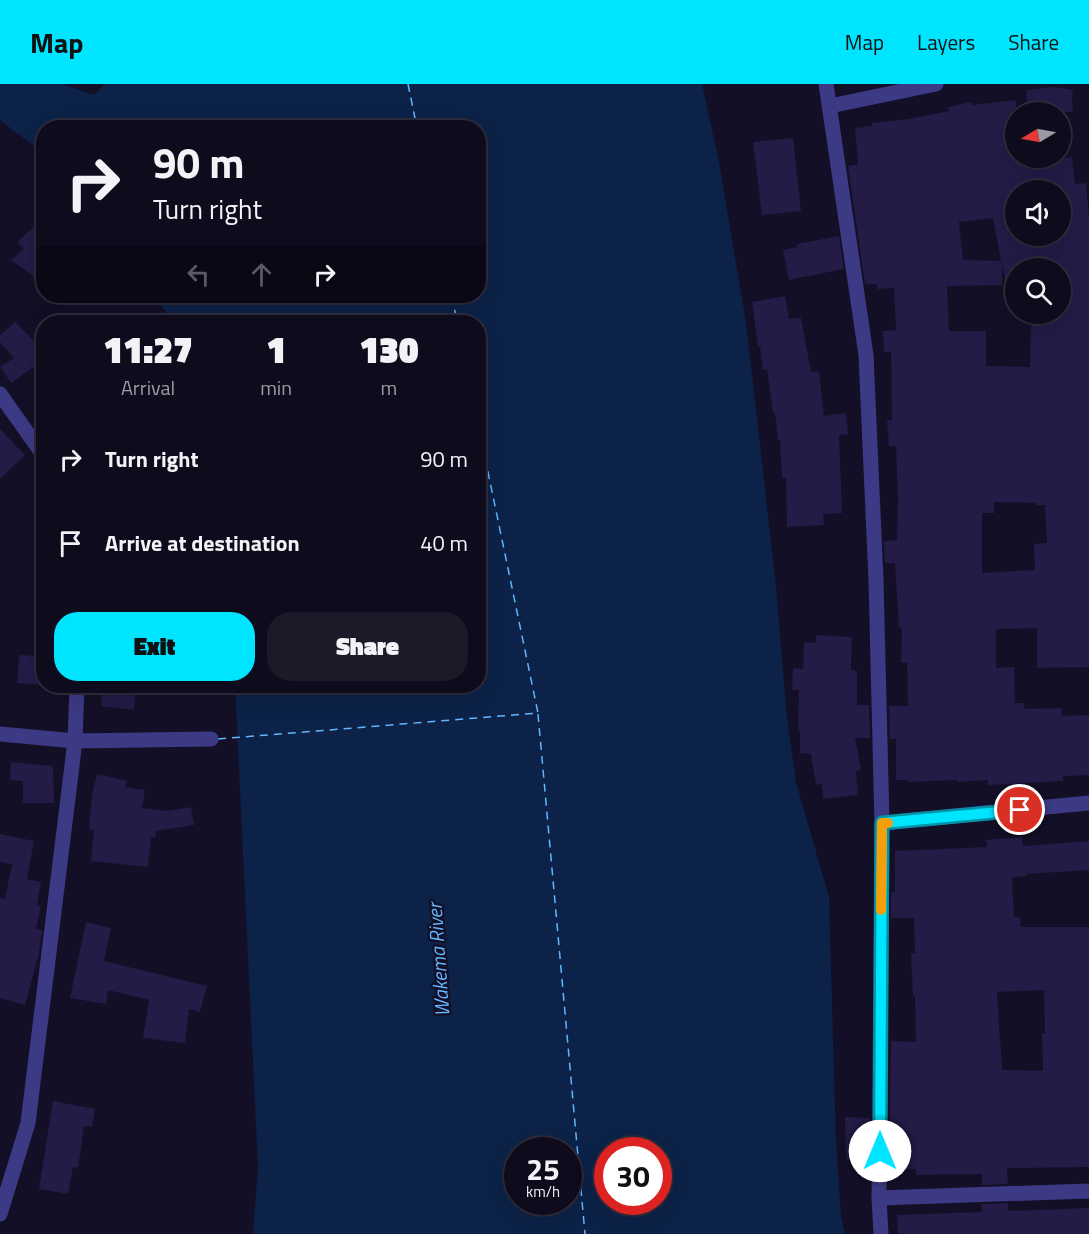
<!DOCTYPE html>
<html lang="en">
<head>
<meta charset="utf-8">
<style>
	:root { --surface:#0e0b1c; --page:#1c1929; --text:#f1f3f6; --muted:#9b9ba3; --line:#2e2b3b; --accent:#00e5ff }
	body { margin:0; font-family:"Titillium Web",sans-serif; background:var(--page); color:var(--text); height:100vh; display:flex; flex-direction:column; font-size:22px; white-space:nowrap }
	* { box-sizing:border-box; margin:0 }
	p { font-size:20px; color:var(--muted) }
	.icon { flex:none; width:33px; height:33px; fill:none; stroke:currentColor; stroke-width:2; stroke-linecap:round; stroke-linejoin:round }
	.map { position:relative; flex:1; overflow:hidden }
	.drawer { position:absolute; left:36px; top:231px; width:450px; height:378px; display:flex; flex-direction:column; background:var(--surface); border-radius:24px; box-shadow:0 6px 24px #0002,0 0 0 2px var(--line) }
	.drawer>* { flex:none }
	.hud { position:absolute; left:36px; top:36px; width:450px; height:183px; border-radius:24px; box-shadow:0 6px 24px #0002,0 0 0 2px var(--line); background:#0e0b1c; color:var(--text); overflow:hidden }
	.needle { width:39px; rotate:260deg }
	.tools { position:absolute; left:1005px; top:18px; display:grid; gap:12px }
	.tools a { display:grid; place-items:center; width:66px; height:66px; border-radius:50%; background:var(--surface); box-shadow:0 6px 24px #0002,0 0 0 2px var(--line); font-size:30px }
	.speed { position:absolute; left:504px; top:1053px; display:flex; gap:12px; font-size:30px; font-weight:700; text-align:center }
	.speed>* { display:grid; place-content:center; width:78px; height:78px; border-radius:50%; background:var(--surface); box-shadow:0 6px 24px #0002,0 0 0 2px var(--line); line-height:1 }
	.speed small { font-size:15px; font-weight:400 }
	.speed .limit { border:9px solid #d22; background:#fff; color:#111 }
	.pin { position:absolute; display:grid; place-items:center; width:51px; height:51px; color:#fff; margin:-26px; border:3px solid #fff; border-radius:50%; box-shadow:0 2px 6px #0007 }
	.me { position:absolute; width:66px; margin:-33px; rotate:0deg; stroke-linejoin:round; filter:drop-shadow(0 0 4px #0008) }
	.turn { display:flex; align-items:center; gap:21px; height:126px; padding:0 18px; font-size:27px }
	.turn .icon { width:78px; height:78px; stroke-width:2.5 }
	.turn b { display:block; font-size:42px; line-height:51px }
	.lanes { display:flex; align-items:center; height:57px; padding:0 18px; background:#0003; justify-content:center; gap:30px; direction:ltr }
	.lanes .off { opacity:.35 }
	.eta { display:flex; justify-content:space-evenly; align-items:center; height:102px; text-align:center }
	.eta b { font-size:36px; font-weight:800; line-height:42px }
	.primary-button { display:flex; gap:12px; margin-top:auto; padding:12px 18px }
	.primary-button a { flex:1; height:69px; border-radius:24px; background:var(--accent); color:#111; font-size:24px; font-weight:800; line-height:69px; text-align:center }
	.primary-button a+a { background:var(--page); color:var(--text) }
	ul { padding:0; list-style:none }
	li { display:flex; align-items:center; gap:18px; height:84px; padding:0 18px }
	li div { flex:1 }
	li b { display:block; font-size:22px }
	li em { font-style:normal }
	header { display:flex; align-items:center; gap:36px; box-sizing:border-box; height:84px; padding:0 30px; background:var(--accent); color:#111 }
	header strong { font-size:28px }
	nav { display:flex; gap:33px; margin-inline-start:auto; font-size:21px }
	.map>svg:first-child { display:block }
	.water { fill:#0c2248; fill-rule:evenodd }
	.lines { fill:none; stroke-linecap:round; stroke-linejoin:round }
	.ferry { stroke:#62b6ff; stroke-width:1.5; stroke-dasharray:8 6; stroke-linecap:butt }
	.building { fill:#241b47; fill-rule:evenodd }
	.street { stroke:#3d3a85; stroke-width:15 }
	.route-casing { stroke:#0095a6; stroke-width:15 }
	.route { stroke:#00e5ff; stroke-width:10 }
	.slow { stroke:#f59e0b; stroke-width:10 }
	.labels { text-anchor:middle; dominant-baseline:central; stroke-width:4.5; stroke-linejoin:round; paint-order:stroke }
	.water-label { font-size:20px; font-style:italic; fill:#62b6ff; stroke:#130f26 }
</style>
</head>
<body>
<header>
<strong>Map</strong>
<nav><a>Map</a><a>Layers</a><a>Share</a></nav>
</header>
<div class="map">
<svg width="1089" height="1150" viewBox="0 0 1089 1150">
	<rect width="100%" height="100%" fill="#130f26"/>
	<path class="water" d="M0,0H62L94,11L105,0H702L719,78L746,238L776,502L787,634L796,698L829,813L836,1059L841,1131L845,1150H253L258,1082L235,602H478V238H173L154,212H478V44H44L43,69L0,36ZM518,1066H568V1118H518ZM608,1066H658V1118H608Z"/>
	<g class="lines">
		<path class="ferry" d="M408,0L417,44
			M452,212L457,238
			M538,630L585,1150
			M218,655L538,629L478,340"/>
	</g>
	<path class="building" d="M1055,3L1073,6L1072,14L1073,28H1028L1026,6Z
		M1016,16V78L1072,73L1075,100L1086,99L1089,133V583L1037,584V544L996,545V584L1014,583L1015,619H1024V625L1062,624V632L1089,631V691L1063,692V697L988,701V696L957,698V696L908,698V696H896V655H890L889,622H908L907,579H901L902,543L899,544L895,479H885L884,457L897,456L898,415L896,362H889L887,336H892L891,268H884L883,247L896,246L894,204L877,205V200H865L848,82L858,80L855,44L872,42V39L909,35L949,27L948,23L971,18L972,21ZM1016,106H1060V154L1016,153ZM993,134L1001,177L963,176L959,138ZM1002,180L1007,204L1016,203V184H1060V230H1031L1030,283L986,282V247H949L947,202L1002,201ZM994,418L1036,419V421H1045L1047,459L1034,460L1035,486L982,489V429H994Z
		M793,54L801,127L762,131L753,58Z
		M44,133V200L11,176L24,165L17,158Z
		M839,152L844,185L789,196L783,166L797,163V160Z
		M785,212L789,235L801,234L811,288L819,287L824,332L846,329L848,350L839,351L842,429L823,430L824,441L787,443L786,394H782L780,356H778L775,329H773L767,285L763,286L760,263H758L752,218Z
		M15,238L44,267V273L34,283L11,299L0,283L14,274L0,258V251Z
		M0,345L25,371L0,395Z
		M816,551L852,553L851,586L857,587V621H869L870,654H855L861,686L856,687L858,711L823,715L822,700L816,701L811,670L800,669V647H798L799,606H792L793,584L803,585L804,558L816,559Z
		M19,571L44,572V601L17,599Z
		M103,602H136L134,626L101,622Z
		M11,678L53,682L54,719H23V697L10,696Z
		M97,690L127,697L125,703L145,706L142,724L167,727L191,723L194,741L156,747L155,754L151,753L148,783L91,777L94,746L89,745L92,711Z
		M0,750L34,757L27,795L41,798L37,821L41,822L36,845L42,846L39,869L25,921L0,914V814L5,815L12,780L0,778Z
		M1022,753L1023,762L1089,757V786L1026,790V792L1012,793L1014,833H1020L1021,843H1089V1083L1007,1084L1008,1100L982,1101V1090L916,1091V1085L889,1086L891,957L916,958L915,912H913L911,869H915L914,834H891V808H895V767L987,763L986,756ZM1044,906L1045,949H1042L1043,987L1002,986L997,908Z
		M86,838L111,844L104,877L207,902L200,928L189,925L185,959L143,954L149,916L108,906L106,920L70,914Z
		M53,1017L95,1025L92,1043L84,1042L78,1084L73,1083L68,1110L39,1105Z
		M845,1033L870,1034L869,1086L857,1087V1076H846Z
		M1008,1119V1127L1089,1124V1150H898L897,1131L982,1128V1120Z"/>
	<g class="lines">
		<path class="street" d="M826,0L866,271L876,496L882,739L879,1114L881,1150
			M830,22L936,0
			M0,310L44,372
			M0,650L75,657L211,655
			M882,739L1089,719
			M879,1114L1089,1107
			M0,1130L28,1039L75,657L77,602"/>
	</g>
	<g class="lines">
		<g class="route-casing">
			<path id="route" d="M880,1067L882,739L1020,726"/>
		</g>
		<use href="#route" class="route"/>
		<path class="slow" d="M881,826L882,739H888"/>
	</g>
	<g class="labels">
		<g class="water-label">
			<text transform="translate(438 876) rotate(-94)">Wakema River</text>
		</g>
	</g>
</svg>
<div class="tools">
<a><svg class="needle" viewBox="-14 -14 28 28"><path d="M0-13l5 13h-10z" fill="#e53935"/><path d="M0 13l5-13h-10z" fill="#9b9ba3"/></svg></a>
<a><svg class="icon" aria-label="sound" viewBox="0 0 24 24"><path d="M4 9h4l5-4v14l-5-4H4zM17 9q2 3 0 6"/></svg></a>
<a><svg class="icon" aria-label="search" viewBox="0 0 24 24"><circle cx="10" cy="10" r="6"/><path d="M15 15l6 6"/></svg></a>
</div>
<div class="speed"><div>25<small>km/h</small></div><div class="limit">30</div></div>
<div class="pin" style="left:1020px;top:726px;background:#d93025"><svg class="icon" aria-label="arrive" viewBox="0 0 24 24"><path d="M6 21V4h12l-3 4 3 4H6"/></svg></div>
<svg class="me" style="left:880px;top:1067px" viewBox="-20 -20 40 40"><circle r="19" fill="#fff"/><path d="M0-13L10 11 0 6-10 11z" fill="#00e5ff"/></svg>
<div class="hud">
<div class="turn"><svg class="icon" aria-label="right" viewBox="0 0 24 24"><path d="M7 20v-9h11M14 6l5 5-5 5"/></svg><div><b>90 m</b>Turn right</div></div>
<div class="lanes"><svg class="icon off" aria-label="left" viewBox="0 0 24 24"><path d="M17 20v-9H6M10 6l-5 5 5 5"/></svg><svg class="icon off" aria-label="ahead" viewBox="0 0 24 24"><path d="M12 20V5M6 11l6-6 6 6"/></svg><svg class="icon" aria-label="right" viewBox="0 0 24 24"><path d="M7 20v-9h11M14 6l5 5-5 5"/></svg></div>
</div>
<section class="drawer">
<div class="eta">
<div><b>11:27</b><p>Arrival</p></div>
<div><b>1</b><p>min</p></div>
<div><b>130</b><p>m</p></div>
</div>
<ul>
<li><svg class="icon" aria-label="right" viewBox="0 0 24 24"><path d="M7 20v-9h11M14 6l5 5-5 5"/></svg><div><b>Turn right</b></div><em>90 m</em></li>
<li><svg class="icon" aria-label="arrive" viewBox="0 0 24 24"><path d="M6 21V4h12l-3 4 3 4H6"/></svg><div><b>Arrive at destination</b></div><em>40 m</em></li>
</ul>
<div class="primary-button"><a>Exit</a><a>Share</a></div>
</section>
</div>
</body>
</html>
